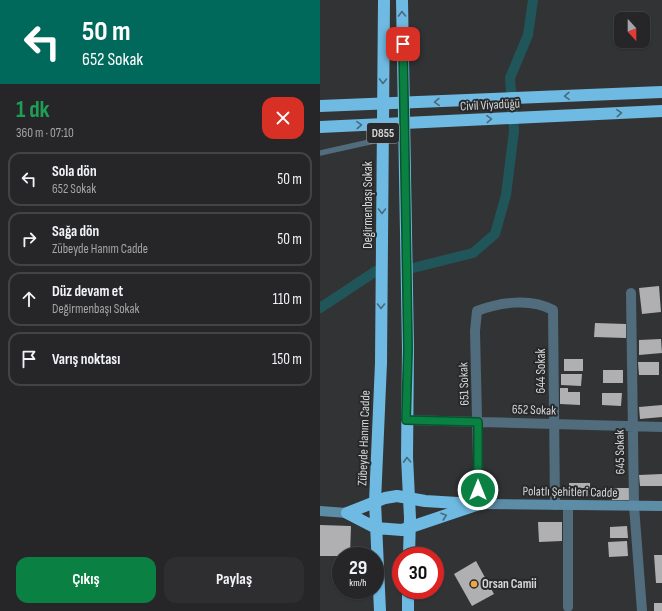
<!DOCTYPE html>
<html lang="tr">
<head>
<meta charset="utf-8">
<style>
	:root { --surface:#262628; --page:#2e2e30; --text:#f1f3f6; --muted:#a4a5a8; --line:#424345; --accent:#0b8043 }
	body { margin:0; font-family:"Sofia Sans Condensed",sans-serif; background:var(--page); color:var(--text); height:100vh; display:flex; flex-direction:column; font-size:15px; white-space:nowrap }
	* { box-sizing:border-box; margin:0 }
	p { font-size:13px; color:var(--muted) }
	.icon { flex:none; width:22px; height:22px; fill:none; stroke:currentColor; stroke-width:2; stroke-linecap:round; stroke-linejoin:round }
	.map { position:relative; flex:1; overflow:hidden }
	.drawer { display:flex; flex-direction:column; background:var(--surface); width:320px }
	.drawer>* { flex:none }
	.banner { background:#00695c; color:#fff; overflow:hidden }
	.needle { width:26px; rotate:159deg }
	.tools { position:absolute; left:294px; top:12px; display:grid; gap:8px }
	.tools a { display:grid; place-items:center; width:36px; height:36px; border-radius:8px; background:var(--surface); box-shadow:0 1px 3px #0004,0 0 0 1px var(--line); font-size:20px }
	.speed { position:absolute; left:12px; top:547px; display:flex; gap:8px; font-size:20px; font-weight:700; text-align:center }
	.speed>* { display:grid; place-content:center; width:52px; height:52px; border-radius:50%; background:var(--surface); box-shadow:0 1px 3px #0004,0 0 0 1px var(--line); line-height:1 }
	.speed small { font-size:10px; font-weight:400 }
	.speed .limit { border:6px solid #d22; background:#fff; color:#111 }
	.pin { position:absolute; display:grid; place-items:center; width:34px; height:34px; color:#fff; margin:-17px; border-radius:8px; box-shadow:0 2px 6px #0006 }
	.me { position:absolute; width:44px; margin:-22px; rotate:0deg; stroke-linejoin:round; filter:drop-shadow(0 0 3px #0008) }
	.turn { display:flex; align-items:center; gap:14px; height:84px; padding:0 16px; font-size:18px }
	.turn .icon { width:52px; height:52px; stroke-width:2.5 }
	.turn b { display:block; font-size:28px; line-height:34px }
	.round { display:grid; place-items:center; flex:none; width:42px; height:42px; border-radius:12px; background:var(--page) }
	.head { display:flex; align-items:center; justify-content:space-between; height:68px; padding:0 16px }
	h1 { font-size:24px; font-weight:700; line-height:30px; color:#1e9e55 }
	.cta { display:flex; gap:8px; margin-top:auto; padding:8px 16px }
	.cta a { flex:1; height:46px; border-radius:12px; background:var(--accent); color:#fff; font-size:16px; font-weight:700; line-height:46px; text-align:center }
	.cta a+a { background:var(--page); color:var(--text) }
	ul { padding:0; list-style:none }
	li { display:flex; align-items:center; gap:12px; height:54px; margin:0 8px 6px; padding:0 8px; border:2px solid var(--line); border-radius:12px }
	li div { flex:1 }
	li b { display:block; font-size:15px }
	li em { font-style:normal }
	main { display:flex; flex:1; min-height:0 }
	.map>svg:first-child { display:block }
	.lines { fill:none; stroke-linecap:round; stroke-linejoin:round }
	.canal { stroke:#20565a; stroke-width:10 }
	.building { fill:#b0afb2 }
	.lane { stroke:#506c7d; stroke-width:5.5 }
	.street { stroke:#506c7d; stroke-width:10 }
	.secondary { stroke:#5d8ca6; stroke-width:10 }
	.highway { stroke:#6fbae2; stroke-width:12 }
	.highway-bridge { stroke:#6fbae2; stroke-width:12 }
	.oneway { stroke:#486a7d }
	.route-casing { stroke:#07532c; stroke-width:10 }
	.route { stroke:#0b8043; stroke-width:7 }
	.poi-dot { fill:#f0a63f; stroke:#28292b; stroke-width:1.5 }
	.labels { text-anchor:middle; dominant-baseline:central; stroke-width:4; stroke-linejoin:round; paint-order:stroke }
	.shield { fill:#28292b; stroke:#a1a2a3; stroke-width:1 }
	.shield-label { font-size:12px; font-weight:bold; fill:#d5d6d7 }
	.street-label { font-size:13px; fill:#d5d6d7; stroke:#28292b }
	.poi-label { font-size:13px; font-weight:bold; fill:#d5d6d7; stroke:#28292b; text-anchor:start }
</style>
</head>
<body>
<main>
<section class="drawer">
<div class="banner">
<div class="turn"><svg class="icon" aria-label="left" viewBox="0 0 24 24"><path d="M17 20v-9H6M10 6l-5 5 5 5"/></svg><div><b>50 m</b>652 Sokak</div></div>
</div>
<div class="head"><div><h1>1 dk</h1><p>360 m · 07:10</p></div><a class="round" style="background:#d93025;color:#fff"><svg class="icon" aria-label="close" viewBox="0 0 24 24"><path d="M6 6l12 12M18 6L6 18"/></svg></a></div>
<ul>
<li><svg class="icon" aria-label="left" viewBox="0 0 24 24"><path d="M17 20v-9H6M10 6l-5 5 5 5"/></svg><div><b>Sola dön</b><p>652 Sokak</p></div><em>50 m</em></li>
<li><svg class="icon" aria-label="right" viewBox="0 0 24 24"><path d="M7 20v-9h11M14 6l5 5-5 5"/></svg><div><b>Sağa dön</b><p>Zübeyde Hanım Cadde</p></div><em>50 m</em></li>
<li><svg class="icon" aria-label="ahead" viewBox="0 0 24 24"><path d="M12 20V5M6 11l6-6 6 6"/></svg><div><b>Düz devam et</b><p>Değirmenbaşı Sokak</p></div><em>110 m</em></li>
<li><svg class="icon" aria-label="arrive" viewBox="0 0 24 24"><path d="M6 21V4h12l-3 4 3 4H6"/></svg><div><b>Varış noktası</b></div><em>150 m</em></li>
</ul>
<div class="cta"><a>Çıkış</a><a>Paylaş</a></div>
</section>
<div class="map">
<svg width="342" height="611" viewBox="0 0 342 611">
	<rect width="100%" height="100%" fill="#323335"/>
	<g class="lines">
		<path class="canal" d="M93,268L153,253L175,234L186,195L194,131L190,78L208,35L213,0
			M0,308L56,271"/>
	</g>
	<path class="building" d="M339,286L341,312L322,314L319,288Z
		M275,323L306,324V338L274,337Z
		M341,339L342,353L319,355V340Z
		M244,359H263V371H244Z
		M318,362H339V375H319Z
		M283,370H303V383H283Z
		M241,374H262L261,386L241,385Z
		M240,388H248V392H260V405L240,404Z
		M282,393H302L301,406L282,405Z
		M342,405V417L320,419L319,407Z
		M342,474V486H320L319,475Z
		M249,483H270V496H249Z
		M293,488H310V500H292Z
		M218,522H242V541L219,542Z
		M0,525L31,526L30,556H0Z
		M307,526L308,538H290V527Z
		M307,541L308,556L289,557L288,542Z
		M334,555H342V583H336Z
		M156,561L174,594L152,606L134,574Z
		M334,603H342V611H334Z"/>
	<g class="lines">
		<path class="lane" d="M0,153L63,139"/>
		<path class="street" d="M311,293L314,506L322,611
			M86,420L342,427
			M159,504L155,331L157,311C180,302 211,298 233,310L235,505
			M248,505V607"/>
		<path class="secondary" d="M159,504L342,506
			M0,511L27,513"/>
		<path class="highway" d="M82,0L88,349L87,457L90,518L89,556
			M27,513L56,528L82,530L159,504
			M27,513L65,498L77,496L105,501L154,504
			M60,611L55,502L61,363L64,0
			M88,611V590"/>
		<path class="highway-bridge" d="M0,106L342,92
			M0,127L342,111"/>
	</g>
	<defs><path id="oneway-chevron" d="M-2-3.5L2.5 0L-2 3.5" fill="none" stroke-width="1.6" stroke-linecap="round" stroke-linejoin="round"/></defs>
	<g class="oneway">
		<use href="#oneway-chevron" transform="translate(82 14) rotate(-91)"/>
		<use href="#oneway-chevron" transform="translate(63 81) rotate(91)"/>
		<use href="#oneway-chevron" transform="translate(247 96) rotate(178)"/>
		<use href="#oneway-chevron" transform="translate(117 102) rotate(178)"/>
		<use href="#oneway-chevron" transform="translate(299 113) rotate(-3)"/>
		<use href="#oneway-chevron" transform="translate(169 119) rotate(-3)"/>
		<use href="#oneway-chevron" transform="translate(39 125) rotate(-3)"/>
		<use href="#oneway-chevron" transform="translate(62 211) rotate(90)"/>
		<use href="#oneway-chevron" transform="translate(61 306) rotate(90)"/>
		<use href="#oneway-chevron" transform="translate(87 460) rotate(-93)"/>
		<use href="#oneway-chevron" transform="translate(124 516) rotate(-19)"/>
	</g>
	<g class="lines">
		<g class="route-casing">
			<path id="route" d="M83,44L88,349L86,420L158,422V490"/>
		</g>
		<use href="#route" class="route"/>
	</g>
	<circle class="poi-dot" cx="154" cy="584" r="4"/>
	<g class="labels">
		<rect class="shield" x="47" y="123" width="32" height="20" rx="3"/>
		<g class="shield-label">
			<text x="63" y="133">D855</text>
		</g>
		<g class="street-label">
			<text transform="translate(170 105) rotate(-3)">Civil Viyadüğü</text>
			<text transform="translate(48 205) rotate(-90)">Değirmenbaşı Sokak</text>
			<text transform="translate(221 371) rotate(-90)">644 Sokak</text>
			<text transform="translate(144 384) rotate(-92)">651 Sokak</text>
			<text transform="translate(214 410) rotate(2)">652 Sokak</text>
			<text transform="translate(44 438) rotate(-88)">Zübeyde Hanım Cadde</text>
			<text transform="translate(300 452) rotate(-91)">645 Sokak</text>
			<text transform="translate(250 492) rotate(1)">Polatlı Şehitleri Cadde</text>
		</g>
		<g class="poi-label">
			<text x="162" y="584">Orsan Camii</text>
		</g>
	</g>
</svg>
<div class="tools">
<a><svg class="needle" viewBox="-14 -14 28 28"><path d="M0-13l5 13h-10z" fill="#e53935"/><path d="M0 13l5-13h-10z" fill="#a4a5a8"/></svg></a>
</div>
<div class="speed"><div>29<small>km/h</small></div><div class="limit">30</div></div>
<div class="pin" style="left:83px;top:44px;background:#d93025"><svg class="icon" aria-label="arrive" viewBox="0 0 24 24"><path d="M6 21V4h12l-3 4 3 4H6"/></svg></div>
<svg class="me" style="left:158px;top:490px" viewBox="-20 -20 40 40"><circle r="17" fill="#0b8043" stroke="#fff" stroke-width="3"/><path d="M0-11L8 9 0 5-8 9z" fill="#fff"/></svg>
</div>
</main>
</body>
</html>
